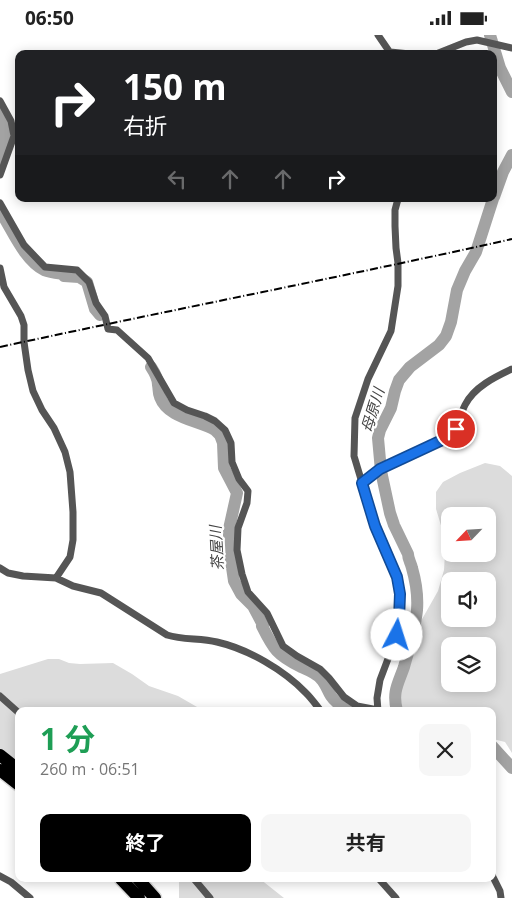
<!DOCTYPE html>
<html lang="ja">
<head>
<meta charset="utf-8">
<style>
	:root { --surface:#fff; --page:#f6f6f6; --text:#222; --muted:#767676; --accent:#000 }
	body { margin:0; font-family:"Open Sans","Noto Sans JP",sans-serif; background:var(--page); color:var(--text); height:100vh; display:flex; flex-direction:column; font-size:19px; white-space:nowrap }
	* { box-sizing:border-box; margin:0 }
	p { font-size:16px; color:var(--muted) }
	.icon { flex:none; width:28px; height:28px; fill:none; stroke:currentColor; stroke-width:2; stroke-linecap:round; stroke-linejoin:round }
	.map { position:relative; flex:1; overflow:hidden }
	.details { position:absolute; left:15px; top:672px; width:481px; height:175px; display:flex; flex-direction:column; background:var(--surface); border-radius:10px; box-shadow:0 2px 12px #0003 }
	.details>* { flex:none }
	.top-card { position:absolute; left:15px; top:15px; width:482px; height:152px; border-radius:10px; box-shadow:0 2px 12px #0003; background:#202124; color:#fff; overflow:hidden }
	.needle { width:32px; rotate:245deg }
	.fabs { position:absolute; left:441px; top:472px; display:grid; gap:10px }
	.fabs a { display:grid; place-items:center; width:55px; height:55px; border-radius:10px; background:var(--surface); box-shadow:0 2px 12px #0003; font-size:25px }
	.pin { position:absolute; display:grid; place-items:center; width:42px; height:42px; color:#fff; margin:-21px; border:2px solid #fff; border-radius:50%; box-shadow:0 1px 5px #0007 }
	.me { position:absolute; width:55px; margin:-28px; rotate:5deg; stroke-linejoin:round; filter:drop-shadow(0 0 4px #0008) }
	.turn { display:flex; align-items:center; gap:18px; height:105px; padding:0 25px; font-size:22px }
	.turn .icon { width:65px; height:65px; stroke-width:2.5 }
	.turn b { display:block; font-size:35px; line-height:42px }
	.lanes { display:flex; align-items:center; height:48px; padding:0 25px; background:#0003; justify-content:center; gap:25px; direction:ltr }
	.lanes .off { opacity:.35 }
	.round { display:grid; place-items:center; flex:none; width:52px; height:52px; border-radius:10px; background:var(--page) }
	.headline { display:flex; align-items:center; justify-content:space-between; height:85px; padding:0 25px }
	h1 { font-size:30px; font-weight:700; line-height:38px; color:#1e9e55 }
	.cta { display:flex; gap:10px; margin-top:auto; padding:10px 25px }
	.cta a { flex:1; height:58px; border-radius:10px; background:var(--accent); color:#fff; font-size:20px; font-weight:700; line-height:58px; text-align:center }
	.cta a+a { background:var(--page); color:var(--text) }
	.status { display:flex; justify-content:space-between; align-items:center; height:35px; padding:0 25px; background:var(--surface); direction:ltr }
	.status svg { height:14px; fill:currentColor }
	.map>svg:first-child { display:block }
	.green { fill:#dcdcdc; fill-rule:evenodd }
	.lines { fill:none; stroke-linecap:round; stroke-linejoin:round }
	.river { stroke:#a3a3a3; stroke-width:12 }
	.highway-casing { stroke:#dbdbdb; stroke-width:15 }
	.street { stroke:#555; stroke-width:7 }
	.highway { stroke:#000; stroke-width:12 }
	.rail { stroke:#000; stroke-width:2; stroke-dasharray:8 2.5 1 2.5; stroke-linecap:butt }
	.route-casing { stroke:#114b97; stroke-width:12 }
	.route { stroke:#1a73e8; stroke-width:9 }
	.labels { text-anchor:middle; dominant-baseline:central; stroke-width:4.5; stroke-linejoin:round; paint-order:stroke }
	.water-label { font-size:15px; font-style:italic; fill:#444; stroke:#fff }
</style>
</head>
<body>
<div class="status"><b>06:50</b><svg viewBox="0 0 49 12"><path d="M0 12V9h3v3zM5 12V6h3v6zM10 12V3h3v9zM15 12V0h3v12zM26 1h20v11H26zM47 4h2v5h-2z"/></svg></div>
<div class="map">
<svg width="512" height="863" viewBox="0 0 512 863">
	<rect width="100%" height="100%" fill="#fff"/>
	<path class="green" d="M485,428L500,431L512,441V718L505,707L493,704L492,676H401L399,674L397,651L409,607L438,556L444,535L445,518L443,497L436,474V457L443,447L460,438ZM450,481H488V519H450ZM450,546H488V584H450ZM450,611H488V649H450Z
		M48,624H59L69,628L80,629L113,628L132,639L149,651L178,661L204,676H19V756L0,742V639Z
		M178,844H260L284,863H179V846Z"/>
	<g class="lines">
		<path class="river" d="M490,0L500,33L512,57
			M0,79C8,94 5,111 0,127
			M494,162L503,137L512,120
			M0,176C12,194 24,225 44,235C50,237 57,238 63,239L64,241L79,242L87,247L95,274L100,280
			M151,332C155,338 158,343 158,350C159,354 158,358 160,362C168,383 197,385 215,395L220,400L223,408L224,433L237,458L229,494V512L234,546L241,559L253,571L263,590L262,591C274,615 277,620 301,632C308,635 316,638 321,644C326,649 327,655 331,661C335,667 342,672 348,676
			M397,676C392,657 398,649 404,632C409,614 415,594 417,575C418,562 416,547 412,533C411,528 408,524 408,519L394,490L390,478L381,436L378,403L380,395L391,373L395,356L399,345L410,332L439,310L446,301L451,287L457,255L465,236L476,217L493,164
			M492,711L512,733"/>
		<g class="highway-casing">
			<path id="highway" d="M0,720L19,735
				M0,735L19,750
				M121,844L139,863
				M138,844L155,863"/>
		</g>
		<path class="street" d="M378,0L391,19
			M390,17L410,19
			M436,19L466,7L477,5L512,13
			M0,66L11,86L14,101L0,140
			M0,168L24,210L45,232L77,235L89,247L96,268L105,281L108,294L117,295L148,323L174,368L187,375L205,381L215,386L225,395L231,408L232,427L239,444L248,456L247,468L238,493L237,515L242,539L248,557L267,578L283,611L297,621L320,634L329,643L344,662L357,671L378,675
			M0,233L4,252L21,281L24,290V307L28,335L33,356L42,375L54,393L65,417L70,437L73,477V505L70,522L56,543
			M363,448L380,434L453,400C458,391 460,380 465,370C474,352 495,342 512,334
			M0,533L8,538L23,541L56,543L73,551L101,558L167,600C183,605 200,603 217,607C248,614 284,635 306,658C312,664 316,670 321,676
			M0,661L19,678
			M378,676L377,663L380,645L397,600L399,584L400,559L397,541L375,491L354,421L355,383L368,344L391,296L398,251V228L396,213L395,191V175L398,164
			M492,840L500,856L501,863
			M0,841L11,847L30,863
			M194,844L210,863
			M379,844L396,863"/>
		<use href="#highway" class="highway"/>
		<path class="rail" d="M0,312C170,275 342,242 512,204"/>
	</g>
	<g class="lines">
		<g class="route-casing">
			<path id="route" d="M397,600L399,584L400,559L397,542L375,491L362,448L380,434L453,400L456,394"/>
		</g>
		<use href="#route" class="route"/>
	</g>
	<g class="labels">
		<g class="water-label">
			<text transform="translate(372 375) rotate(-73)">母原川</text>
			<text transform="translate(216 513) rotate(-93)">茶屋川</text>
		</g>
	</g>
</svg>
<div class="fabs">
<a><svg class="needle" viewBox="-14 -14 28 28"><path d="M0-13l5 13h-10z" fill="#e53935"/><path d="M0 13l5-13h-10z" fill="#767676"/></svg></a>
<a><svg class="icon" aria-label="sound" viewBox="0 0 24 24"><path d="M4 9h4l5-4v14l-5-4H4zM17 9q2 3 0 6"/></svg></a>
<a><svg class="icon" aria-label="layers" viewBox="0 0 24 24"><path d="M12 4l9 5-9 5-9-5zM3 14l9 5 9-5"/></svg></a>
</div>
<div class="pin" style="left:456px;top:394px;background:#d93025"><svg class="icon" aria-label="arrive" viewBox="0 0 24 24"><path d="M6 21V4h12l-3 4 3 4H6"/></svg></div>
<svg class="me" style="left:397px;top:600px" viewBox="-20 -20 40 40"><circle r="19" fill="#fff"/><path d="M0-13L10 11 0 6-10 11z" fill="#1a73e8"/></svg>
<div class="top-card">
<div class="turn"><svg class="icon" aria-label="right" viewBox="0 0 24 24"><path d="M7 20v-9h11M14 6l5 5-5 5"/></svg><div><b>150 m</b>右折</div></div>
<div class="lanes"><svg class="icon off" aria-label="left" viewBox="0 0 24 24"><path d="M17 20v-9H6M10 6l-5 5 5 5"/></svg><svg class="icon off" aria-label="ahead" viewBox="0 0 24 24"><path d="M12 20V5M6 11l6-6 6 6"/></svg><svg class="icon off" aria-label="ahead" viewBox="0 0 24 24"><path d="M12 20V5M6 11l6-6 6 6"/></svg><svg class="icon" aria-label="right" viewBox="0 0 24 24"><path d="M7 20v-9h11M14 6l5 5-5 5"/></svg></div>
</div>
<section class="details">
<div class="headline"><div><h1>1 分</h1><p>260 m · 06:51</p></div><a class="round"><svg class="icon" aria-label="close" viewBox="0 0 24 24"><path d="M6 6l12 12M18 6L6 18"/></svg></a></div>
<div class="cta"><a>終了</a><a>共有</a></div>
</section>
</div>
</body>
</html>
